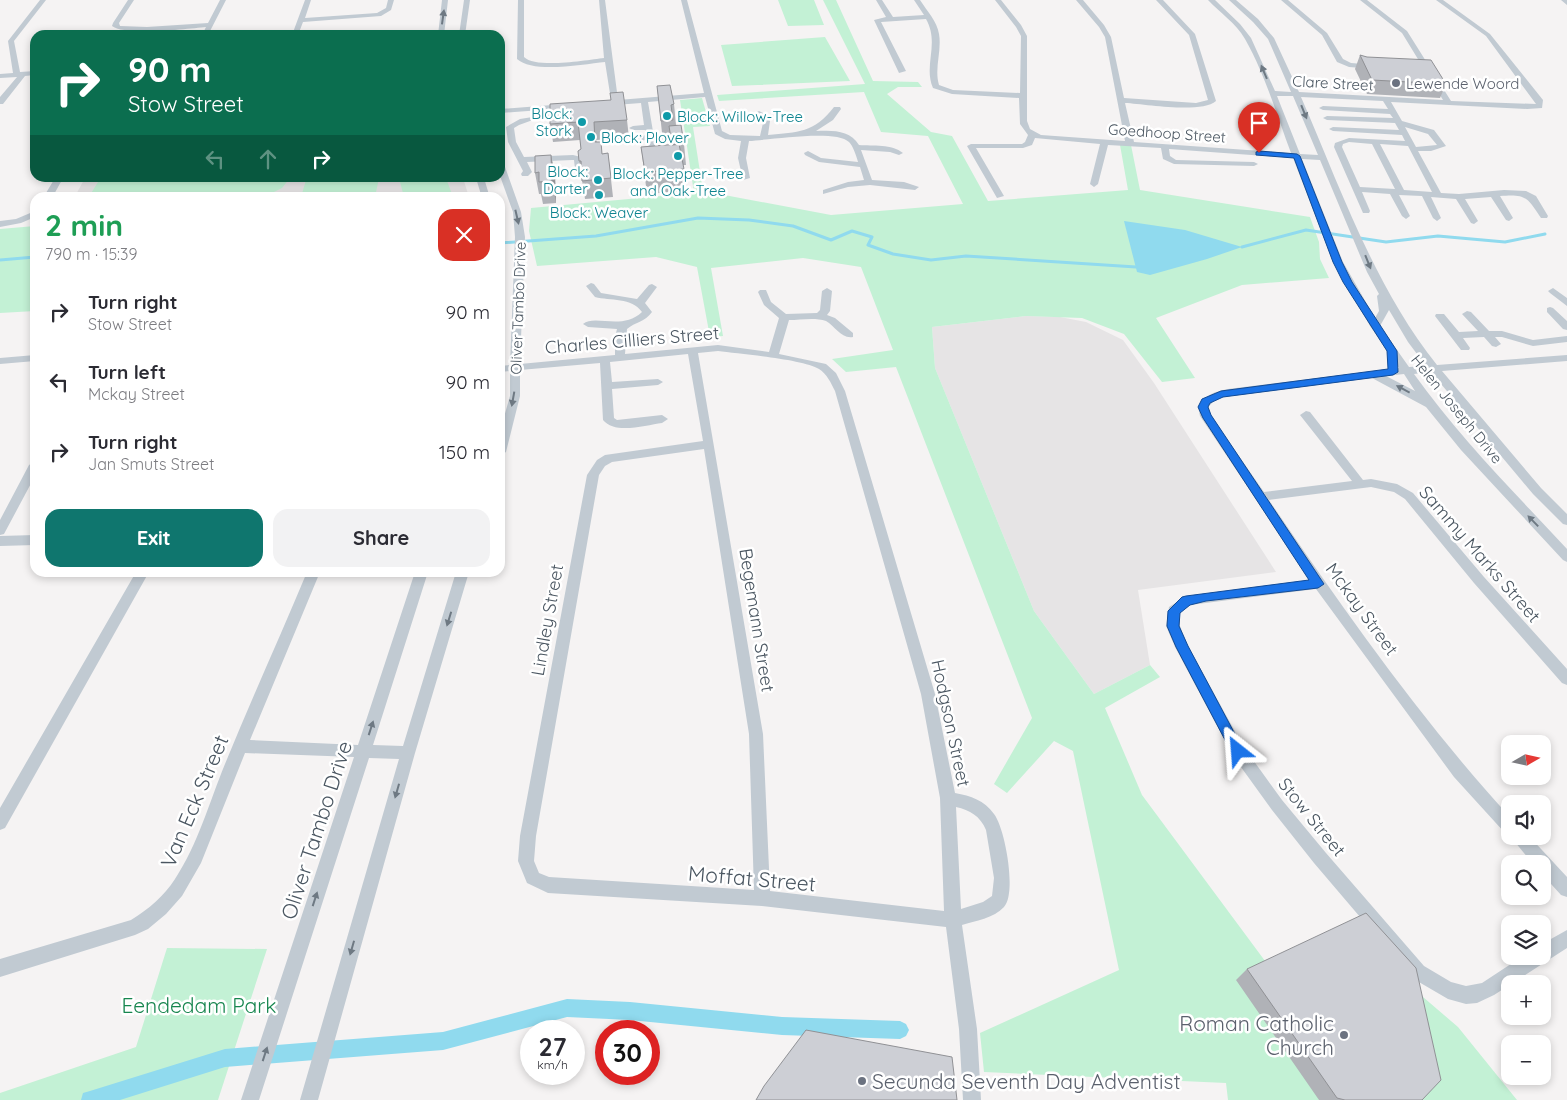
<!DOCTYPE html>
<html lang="en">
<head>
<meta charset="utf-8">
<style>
	:root { --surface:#fff; --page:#f2f2f3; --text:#2b2b33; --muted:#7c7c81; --accent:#0f766e }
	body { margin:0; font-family:Quicksand,sans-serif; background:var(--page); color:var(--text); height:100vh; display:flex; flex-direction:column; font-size:19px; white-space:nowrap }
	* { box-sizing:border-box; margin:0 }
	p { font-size:16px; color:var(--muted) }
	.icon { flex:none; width:28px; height:28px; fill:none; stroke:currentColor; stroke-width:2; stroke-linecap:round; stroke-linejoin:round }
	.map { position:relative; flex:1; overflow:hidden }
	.sheet { position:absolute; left:30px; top:192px; width:475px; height:385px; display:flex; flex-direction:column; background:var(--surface); border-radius:15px; box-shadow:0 2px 8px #0003 }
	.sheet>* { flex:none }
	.guide { position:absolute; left:30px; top:30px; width:475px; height:152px; border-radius:15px; box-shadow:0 2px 8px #0003; background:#0b6e4f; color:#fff; overflow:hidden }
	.needle { width:32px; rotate:81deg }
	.fabs { position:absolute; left:1501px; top:735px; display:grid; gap:10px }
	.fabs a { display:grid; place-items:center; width:50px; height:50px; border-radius:10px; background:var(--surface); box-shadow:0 2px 8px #0003; font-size:25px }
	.speed { position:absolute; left:520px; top:1020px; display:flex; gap:10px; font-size:25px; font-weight:700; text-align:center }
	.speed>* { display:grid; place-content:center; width:65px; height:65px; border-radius:50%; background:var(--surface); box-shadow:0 2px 8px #0003; line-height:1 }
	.speed small { font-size:12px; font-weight:400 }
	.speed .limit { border:8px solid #d22; background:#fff; color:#111 }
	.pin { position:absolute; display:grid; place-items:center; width:42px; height:42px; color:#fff; margin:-51px -21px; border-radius:50% 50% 50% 0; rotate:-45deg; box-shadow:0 0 5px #0007 }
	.pin .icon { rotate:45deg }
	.me { position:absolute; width:55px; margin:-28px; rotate:332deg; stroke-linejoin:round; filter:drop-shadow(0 0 4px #0008) }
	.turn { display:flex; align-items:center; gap:18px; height:105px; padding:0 15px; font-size:22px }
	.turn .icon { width:65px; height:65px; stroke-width:2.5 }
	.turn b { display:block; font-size:35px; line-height:42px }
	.lanes { display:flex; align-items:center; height:48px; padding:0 15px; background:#0003; justify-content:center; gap:25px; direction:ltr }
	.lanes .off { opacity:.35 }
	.round { display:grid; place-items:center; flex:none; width:52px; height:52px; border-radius:15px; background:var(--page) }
	.headline { display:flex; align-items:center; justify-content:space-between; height:85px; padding:0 15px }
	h1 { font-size:30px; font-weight:700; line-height:38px; color:#1e9e55 }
	.button { display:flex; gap:10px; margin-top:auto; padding:10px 15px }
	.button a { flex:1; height:58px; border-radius:15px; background:var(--accent); color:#fff; font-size:20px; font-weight:700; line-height:58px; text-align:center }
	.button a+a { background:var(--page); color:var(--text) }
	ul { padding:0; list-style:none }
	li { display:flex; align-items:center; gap:15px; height:70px; padding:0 15px }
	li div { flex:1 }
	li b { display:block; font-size:19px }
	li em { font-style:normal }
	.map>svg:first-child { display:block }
	.education { fill:#e6e4e5 }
	.green { fill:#c3f1d5 }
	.water { fill:#90daee }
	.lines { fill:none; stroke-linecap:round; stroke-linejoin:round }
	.stream { stroke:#90daee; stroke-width:3 }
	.canal { fill:#90daee; fill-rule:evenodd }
	.minor { fill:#c1cad2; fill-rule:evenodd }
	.wall { fill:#b0b2b7 }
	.shaded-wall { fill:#909195 }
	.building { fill:#cdcfd5; stroke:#909195 }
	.oneway { fill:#6e7983 }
	.route { fill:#1a73e8; stroke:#114b97 }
	.worship-dot { fill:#6b7280; stroke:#fff; stroke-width:2 }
	.culture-dot { fill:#0f9aa8; stroke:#fff; stroke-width:2 }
	.labels { text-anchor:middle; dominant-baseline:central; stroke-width:5; stroke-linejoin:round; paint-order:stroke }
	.far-street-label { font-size:15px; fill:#4a5661; stroke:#fff }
	.far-worship-label { font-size:15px; fill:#5b616d; stroke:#fff; text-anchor:start }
	.far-culture-label { font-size:15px; fill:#0d838f; stroke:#fff; text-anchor:end }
	.street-label { font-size:18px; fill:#4a5661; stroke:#fff }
	.near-street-label { font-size:21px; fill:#4a5661; stroke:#fff }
	.near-park-label { font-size:21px; fill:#17864f; stroke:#fff }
	.near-worship-label { font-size:21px; fill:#5b616d; stroke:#fff; text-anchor:end }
</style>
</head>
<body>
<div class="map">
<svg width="1567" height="1100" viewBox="0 0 1567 1100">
	<rect width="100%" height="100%" fill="#f5f3f3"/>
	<path class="education" d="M85,178H463L469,197L74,198Z
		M1026,316L1060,317L1086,322L1123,340L1154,383L1276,572L1138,590L1150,665L1094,694L1034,611L935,368L932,327Z"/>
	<path class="green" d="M778,0H814L824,25L788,26Z
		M823,0H836L873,81L918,82L922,87H898L887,94L931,132L952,136L988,201L1128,190L1120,145H1131L1140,190L1310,217L1319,242L1320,259L1329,278L1242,285L1156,318L1195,378L1162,382L1124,334L1082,318L1026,316L932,327L935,368L1034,611L1094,694L1150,665L1160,677L1105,708L1142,795L1268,965L1319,1100H1228L1226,1083L984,1072L980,1033L1119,970L1073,751L1054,741L1007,793L994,784L1032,718L896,367L846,372L832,359L893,350L861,267L803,258L711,268L723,336L710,337L697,267L656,257L537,266L529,231L531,208L694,193L680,100L702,98L710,126L693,127L703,191L831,215L963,204L928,136L881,132L864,92L719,101L717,95L865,84Z
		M825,37L850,81L732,86L721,45Z
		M104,178H290L282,188L264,197H91L90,195L98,182Z
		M332,178H379L375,197H301L306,180Z
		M399,178H446L453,197H404Z
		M35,226V311L0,313V229Z
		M167,948L267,949L218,1100H0V1093L136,1047Z
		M1402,979L1458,1027L1517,1100H1415Z"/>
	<path class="water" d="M1124,221L1185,230L1242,247L1207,259L1150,275L1137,272Z"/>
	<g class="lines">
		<path class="stream" d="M500,243L596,236L698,218L749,220L793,226L831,240L852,231L872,237L868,245L893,254L931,260L966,256L1136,267
			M1242,247L1306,230L1386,242L1438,236L1505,242L1545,234
			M0,260L35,257"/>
		<path class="canal" d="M567,999L630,1002L782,1017L900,1021L906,1024L909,1030L906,1036L900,1039L782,1035L630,1020L567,1017L443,1050L225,1067L120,1100H81L83,1093L90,1091L225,1049L443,1032Z"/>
		<path class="minor" d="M40,0H46L14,41L20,72L35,71V75L25,76L3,104H0V97L17,77L0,78V74L13,73L8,41Z
			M128,0H134L119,23L120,26L147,27L208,23L220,0H226L208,35H202L206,27C187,29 124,36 112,26L113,23Z
			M305,0H311L305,18L377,13L386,8L388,0H394L391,10L381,16L303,22L298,35H292Z
			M442,0H448L444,35H438Z
			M464,0H470L465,35H459Z
			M518,0H524V57C536,69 587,60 604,58L599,0H605L618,100L704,93L681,0H687L722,131L730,135L760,136L763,123L755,113L759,111L765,114L770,121L768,135C798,132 814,133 834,107H840L841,109L833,120L816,131C833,130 850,130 859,145C873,146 892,144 903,153L899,155L890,152L861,150L872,180L904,182L919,187L915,190L870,185L848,187L823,194V190L848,182L864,180L860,167L819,162L805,155L804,153L808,151L821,158L858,162C856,155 853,146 849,142C836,129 769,140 749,141L746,158L750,178L743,180L738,158L741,141L725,139L715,134L705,97L648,102L658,161L651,163L647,140L634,141L630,139L646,135L645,130H633L629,128L633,126L644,125L641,103L615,105L604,103L611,100L605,62C584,64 533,74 517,59Z
			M876,0H882L893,17L924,15L914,0H920C927,11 937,21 939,34C942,51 934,68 939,85L953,90L1020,93L1021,36L1016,27L995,0H1001L1021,25L1027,36V121L1030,129L1041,135L1125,141L1105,37L1099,27L1076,0H1083L1104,25L1111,37L1124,98L1196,103L1208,100L1189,35L1156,0H1163L1195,34L1216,101C1201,114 1146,104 1125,103L1134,142L1291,153C1277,116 1265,74 1245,39C1236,23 1220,13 1208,0H1215L1240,24L1251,38L1275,91L1291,92L1268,39L1253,22L1229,0H1236L1258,19L1274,38L1299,92L1443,100L1402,33L1360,0H1367L1407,31L1451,101L1536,104L1486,36L1436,0H1443L1490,34L1543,100L1542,108L1527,109L1391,102L1402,121L1434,130L1446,146L1431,151H1418L1441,193L1459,194L1504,190L1526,191L1536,196L1548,216L1547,218H1541C1527,197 1526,194 1500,196L1513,218L1509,221L1506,220L1491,197L1465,199L1478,221L1474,224L1471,223L1456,199L1431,197L1441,218L1437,221L1433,218L1422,196L1399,195L1410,216L1406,219L1402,216L1390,194L1362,192L1370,211L1369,213H1363L1334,147L1335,143L1349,138L1405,141L1402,135L1333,131L1329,129L1333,127L1399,130L1395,123L1327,120L1323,118L1327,116L1393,118L1390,114L1323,110L1319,108L1323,106L1388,109L1383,101L1301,97C1341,189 1374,286 1437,365L1567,355V361L1442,371L1541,488L1567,514V525L1563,524L1533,494L1431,372L1414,374C1459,437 1514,492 1567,549V562L1563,560L1461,450L1426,407L1372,378L1224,397L1215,400L1208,407L1211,416L1264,492L1352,481L1300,415L1306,411L1310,412L1363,480L1371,479L1397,484L1413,493L1484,577L1567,669V685L1562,683L1474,583L1405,499L1394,492L1371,487L1269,500C1344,610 1420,719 1510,817V835L1505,833L1454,777L1316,589L1190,605L1180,613V626L1188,646L1243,746L1282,800L1326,853L1424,966L1451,982L1466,986L1482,983L1523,956H1542V944L1567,930V948L1494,995L1477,1003L1466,1004L1448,999L1412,978L1314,863L1272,810L1233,756L1175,647L1166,626L1169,607L1186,596L1310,580L1200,416L1198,407C1205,394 1215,392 1228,389L1399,368L1370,326L1333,262L1293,158L1169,149L1170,156L1176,160L1254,162L1258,164L1254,166L1174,164L1163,159L1161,148L1108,145L1098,184L1094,187L1090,184L1100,144L1035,138L1032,145L1023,148H976L1004,196L997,198L967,146L971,144H1022L1025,142L1028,135L1020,124L1019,98L952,94L933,88C923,65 940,44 926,19L881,22L906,71L899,73L874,20L886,17ZM1277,96H1293L1318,155L1300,154ZM1405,127L1428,134L1437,145L1416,147ZM1349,142L1372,144L1395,189L1360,187L1342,147L1343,144ZM1380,144L1408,146L1432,192L1404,190ZM1302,159L1320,160L1367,272L1379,294L1377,296L1379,311L1375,318L1343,262ZM1389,310L1408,342L1426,366L1409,367L1380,326ZM1404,374L1415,391L1386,376Z
			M1281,0H1288L1327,33L1343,59L1351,63L1376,65V69L1349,67L1337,62L1322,35Z
			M1561,0H1567V5Z
			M565,104H568V108L500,113V109Z
			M564,112L568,114L558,118L530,121L519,125L514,128L516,142L524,157L573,155L581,157L582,167L575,169L574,160H572L527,162L532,172L528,176H522L521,174L523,171L508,142L506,127L520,119Z
			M500,162L504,164L521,212L525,237L520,364L615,355V337L617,329L588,327L583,324C595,314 622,331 642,312C632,297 610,301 595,297L586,286L591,283L594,284L601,293L637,299L649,285L652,284L657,287L645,303L652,312C645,322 635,322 627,329L625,354L718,345L769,352L779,318L764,305L758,292L760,290H766L771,302L786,314L817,313L820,310L822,291L827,288L832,291L830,311L827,315L835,318L853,333V337C841,339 835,326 826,321C815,317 800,320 789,320L779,354L826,364L836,373L845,391L935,694L955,793C971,796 984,800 994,814C1005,828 1017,893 1004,907C994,918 975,921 962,925L977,1029L981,1100H963L959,1029L946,927L762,906L548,893L527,883L518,861L520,836L587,475L597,460L605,455L703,441L688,354L610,362L612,382L658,379L663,382L658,385L612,389L614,418L617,420L662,415L668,419L662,423C646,425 615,435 603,420L600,363L520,370V396L506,452L500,456V431L510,396V371L500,372V366L510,365L515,237L513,212L500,176ZM718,351C740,354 803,359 819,369C827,374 831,383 835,391L921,694L940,798L944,911L770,891L763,734L698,353ZM704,449L749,734L754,890L549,877L539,873L534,861L536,836L599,475L605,466L612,462ZM956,807C970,810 980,816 986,830L994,878L992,896L983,902L961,909Z
			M55,178H63L52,198H43Z
			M476,178H484L490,198H482Z
			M35,211V217L21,223L0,227V221L16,219Z
			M1553,288L1567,298V306L1550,293L1548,291Z
			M1550,307L1553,308L1567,321V330L1563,329L1547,312V308Z
			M1467,311L1471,312L1489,331H1502L1533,340L1567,336V342L1533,346L1502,337H1495L1501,344L1496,347L1492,346L1484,337L1463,338L1470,348L1469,350H1461L1435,316L1436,314H1444L1459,332L1478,331L1462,314Z
			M35,355V361L0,364V358Z
			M35,461V476L4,534L0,535V520L29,465Z
			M35,535V545L0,546V536Z
			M136,572H149L5,828L0,830V808Z
			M307,572H320L250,740L358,745L415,572H428L373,745L403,746L456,572H469L415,753L318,1100H300L399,759L369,758L259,1100H241L354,757L245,753L201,863L182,896L166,914L148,929L135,935L0,977V959L131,920C149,909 164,896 175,879C198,844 209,803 225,764C251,700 280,637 307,572Z
			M1510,836H1529L1567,877V897L1561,895L1542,874V864H1533Z"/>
	</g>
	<path class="wall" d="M1360,55L1446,84L1440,98L1367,94L1355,69Z
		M657,86L674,104L676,125L684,144L686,165H683L686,191L647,194L641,147L670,145V141L663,142Z
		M550,104L627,120L629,138L596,140L597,142L602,154L608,153L613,197L585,199L579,161L581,149L580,140L553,142L550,124Z
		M551,155L555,176L556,203L543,204L541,194H539L535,173Z
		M1247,969L1422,1100H1319L1236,980Z"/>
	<path class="shaded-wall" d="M594,122L596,140L597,160L595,142Z
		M551,155L555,176L556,203L552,181Z"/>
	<path class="building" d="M1360,55L1367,57L1431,60L1446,84L1372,80Z
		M670,85L674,104L671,105L673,120L661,121L657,86Z
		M623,92L627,120L594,122L595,142H601L602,154L608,153L611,178L582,181L581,161H579L578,151L581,149L578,122L550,124V104L611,100L610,93Z
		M681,125L684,144L672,145L669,126Z
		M679,144L684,169L645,172L641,147Z
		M551,155L552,181L539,182V172L535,173V156Z
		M1366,913L1416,968L1441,1080L1422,1100H1345L1337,1098L1247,969Z
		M806,1030L952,1057L957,1100H756L764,1086Z"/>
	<defs><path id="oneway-solid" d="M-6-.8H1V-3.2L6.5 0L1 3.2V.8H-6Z" transform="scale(1.25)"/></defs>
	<g class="oneway">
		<use href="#oneway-solid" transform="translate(443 17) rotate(-82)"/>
		<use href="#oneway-solid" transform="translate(1264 72) rotate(-113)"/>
		<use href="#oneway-solid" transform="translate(1304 112) rotate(68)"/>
		<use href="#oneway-solid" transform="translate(517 217) rotate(77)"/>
		<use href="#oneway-solid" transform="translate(1368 262) rotate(68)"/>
		<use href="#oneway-solid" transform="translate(1403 389) rotate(-152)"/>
		<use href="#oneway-solid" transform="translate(513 399) rotate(100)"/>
		<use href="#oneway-solid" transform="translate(1533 521) rotate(-134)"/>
		<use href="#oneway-solid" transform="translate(449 619) rotate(107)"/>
		<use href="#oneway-solid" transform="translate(371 728) rotate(-72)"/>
		<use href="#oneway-solid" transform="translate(397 791) rotate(106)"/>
		<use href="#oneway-solid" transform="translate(315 899) rotate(-72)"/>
		<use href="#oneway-solid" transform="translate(352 948) rotate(106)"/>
		<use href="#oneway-solid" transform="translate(265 1054) rotate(-72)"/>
	</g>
	<path class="route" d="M1259,151L1297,154L1300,156L1342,262L1352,282L1397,351L1398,372L1393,375L1223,397L1210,403L1208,407L1211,415L1324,584L1318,588L1206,601L1190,605L1180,613L1179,626L1188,646L1244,751L1242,755L1238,757L1233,755L1176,647L1167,626L1168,611L1182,597L1186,596L1309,580L1203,418L1198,407L1202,399L1221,391L1388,369L1387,351L1343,282L1333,262L1294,158L1256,155V152Z"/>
	<g class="worship-dot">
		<circle cx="1396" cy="83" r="5"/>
		<circle cx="1344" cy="1035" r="5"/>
		<circle cx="862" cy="1081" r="5"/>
	</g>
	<g class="culture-dot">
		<circle cx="667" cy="116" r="5"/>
		<circle cx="582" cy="122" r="5"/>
		<circle cx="591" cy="137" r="5"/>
		<circle cx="678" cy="156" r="5"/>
		<circle cx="598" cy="180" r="5"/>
		<circle cx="599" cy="195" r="5"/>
	</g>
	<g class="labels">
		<g class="far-street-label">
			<text transform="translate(1333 83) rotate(3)">Clare Street</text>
			<text transform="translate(1167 133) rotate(4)">Goedhoop Street</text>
			<text transform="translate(518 308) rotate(-88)">Oliver Tambo Drive</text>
			<text transform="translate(1457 409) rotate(51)">Helen Joseph Drive</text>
		</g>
		<g class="far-worship-label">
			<text x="1406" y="83">Lewende Woord</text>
		</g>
		<g class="far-culture-label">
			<text x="572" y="113">Block:<tspan x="572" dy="17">Stork</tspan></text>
			<text x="677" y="116" text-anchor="start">Block: Willow-Tree</text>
			<text x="601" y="137" text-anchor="start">Block: Plover</text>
			<text x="588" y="171">Block:<tspan x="588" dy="17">Darter</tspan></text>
			<text x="678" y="173" text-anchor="middle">Block: Pepper-Tree<tspan x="678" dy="17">and Oak-Tree</tspan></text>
			<text x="599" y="212" text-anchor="middle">Block: Weaver</text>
		</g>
		<g class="street-label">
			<text transform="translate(632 340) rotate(-5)">Charles Cilliers Street</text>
			<text transform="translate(1480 554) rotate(49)">Sammy Marks Street</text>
			<text transform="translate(1362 609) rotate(54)">Mckay Street</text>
			<text transform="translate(547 620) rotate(-80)">Lindley Street</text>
			<text transform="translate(757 620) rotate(81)">Begemann Street</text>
			<text transform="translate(951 723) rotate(78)">Hodgson Street</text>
			<text transform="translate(1312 817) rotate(51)">Stow Street</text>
		</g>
		<g class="near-street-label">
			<text transform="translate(194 801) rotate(-67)">Van Eck Street</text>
			<text transform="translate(316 830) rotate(-72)">Oliver Tambo Drive</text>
			<text transform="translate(752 878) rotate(5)">Moffat Street</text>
		</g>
		<g class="near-park-label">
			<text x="199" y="1005">Eendedam Park</text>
		</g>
		<g class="near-worship-label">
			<text x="1334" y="1023">Roman Catholic<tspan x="1334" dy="24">Church</tspan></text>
			<text x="872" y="1081" text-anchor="start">Secunda Seventh Day Adventist</text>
		</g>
	</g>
</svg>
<div class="fabs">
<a><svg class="needle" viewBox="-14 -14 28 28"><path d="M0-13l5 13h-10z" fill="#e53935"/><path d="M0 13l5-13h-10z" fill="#7c7c81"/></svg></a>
<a><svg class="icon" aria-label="sound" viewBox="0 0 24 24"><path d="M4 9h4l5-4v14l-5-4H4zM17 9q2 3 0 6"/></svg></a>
<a><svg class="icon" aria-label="search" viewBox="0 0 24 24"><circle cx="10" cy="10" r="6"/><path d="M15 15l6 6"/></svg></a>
<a><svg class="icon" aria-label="layers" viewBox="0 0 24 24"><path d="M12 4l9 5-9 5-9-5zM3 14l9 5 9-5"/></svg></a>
<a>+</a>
<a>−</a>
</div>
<div class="speed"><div>27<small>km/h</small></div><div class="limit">30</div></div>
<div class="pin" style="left:1259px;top:153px;background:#d93025"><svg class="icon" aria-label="arrive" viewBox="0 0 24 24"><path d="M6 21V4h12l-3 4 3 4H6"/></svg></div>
<svg class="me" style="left:1238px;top:751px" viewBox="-20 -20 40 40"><path d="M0-17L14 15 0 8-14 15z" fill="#1a73e8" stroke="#fff" stroke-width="4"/></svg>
<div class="guide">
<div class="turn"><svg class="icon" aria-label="right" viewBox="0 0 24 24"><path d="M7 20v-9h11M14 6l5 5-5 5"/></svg><div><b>90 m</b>Stow Street</div></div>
<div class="lanes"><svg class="icon off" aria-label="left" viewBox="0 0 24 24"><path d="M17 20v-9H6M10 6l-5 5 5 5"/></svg><svg class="icon off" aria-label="ahead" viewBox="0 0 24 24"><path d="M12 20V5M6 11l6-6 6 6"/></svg><svg class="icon" aria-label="right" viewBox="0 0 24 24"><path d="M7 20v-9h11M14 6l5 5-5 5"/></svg></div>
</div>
<section class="sheet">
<div class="headline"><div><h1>2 min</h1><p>790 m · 15:39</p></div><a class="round" style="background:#d93025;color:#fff"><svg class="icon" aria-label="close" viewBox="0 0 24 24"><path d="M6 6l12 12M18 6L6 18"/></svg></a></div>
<ul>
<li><svg class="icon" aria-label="right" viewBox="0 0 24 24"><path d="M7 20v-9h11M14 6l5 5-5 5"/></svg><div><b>Turn right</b><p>Stow Street</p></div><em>90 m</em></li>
<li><svg class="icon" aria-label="left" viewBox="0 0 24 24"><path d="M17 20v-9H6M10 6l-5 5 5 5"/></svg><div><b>Turn left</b><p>Mckay Street</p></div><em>90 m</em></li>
<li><svg class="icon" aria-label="right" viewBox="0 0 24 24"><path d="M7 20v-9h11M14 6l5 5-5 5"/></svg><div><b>Turn right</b><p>Jan Smuts Street</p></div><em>150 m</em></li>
</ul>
<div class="button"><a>Exit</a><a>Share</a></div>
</section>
</div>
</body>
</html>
